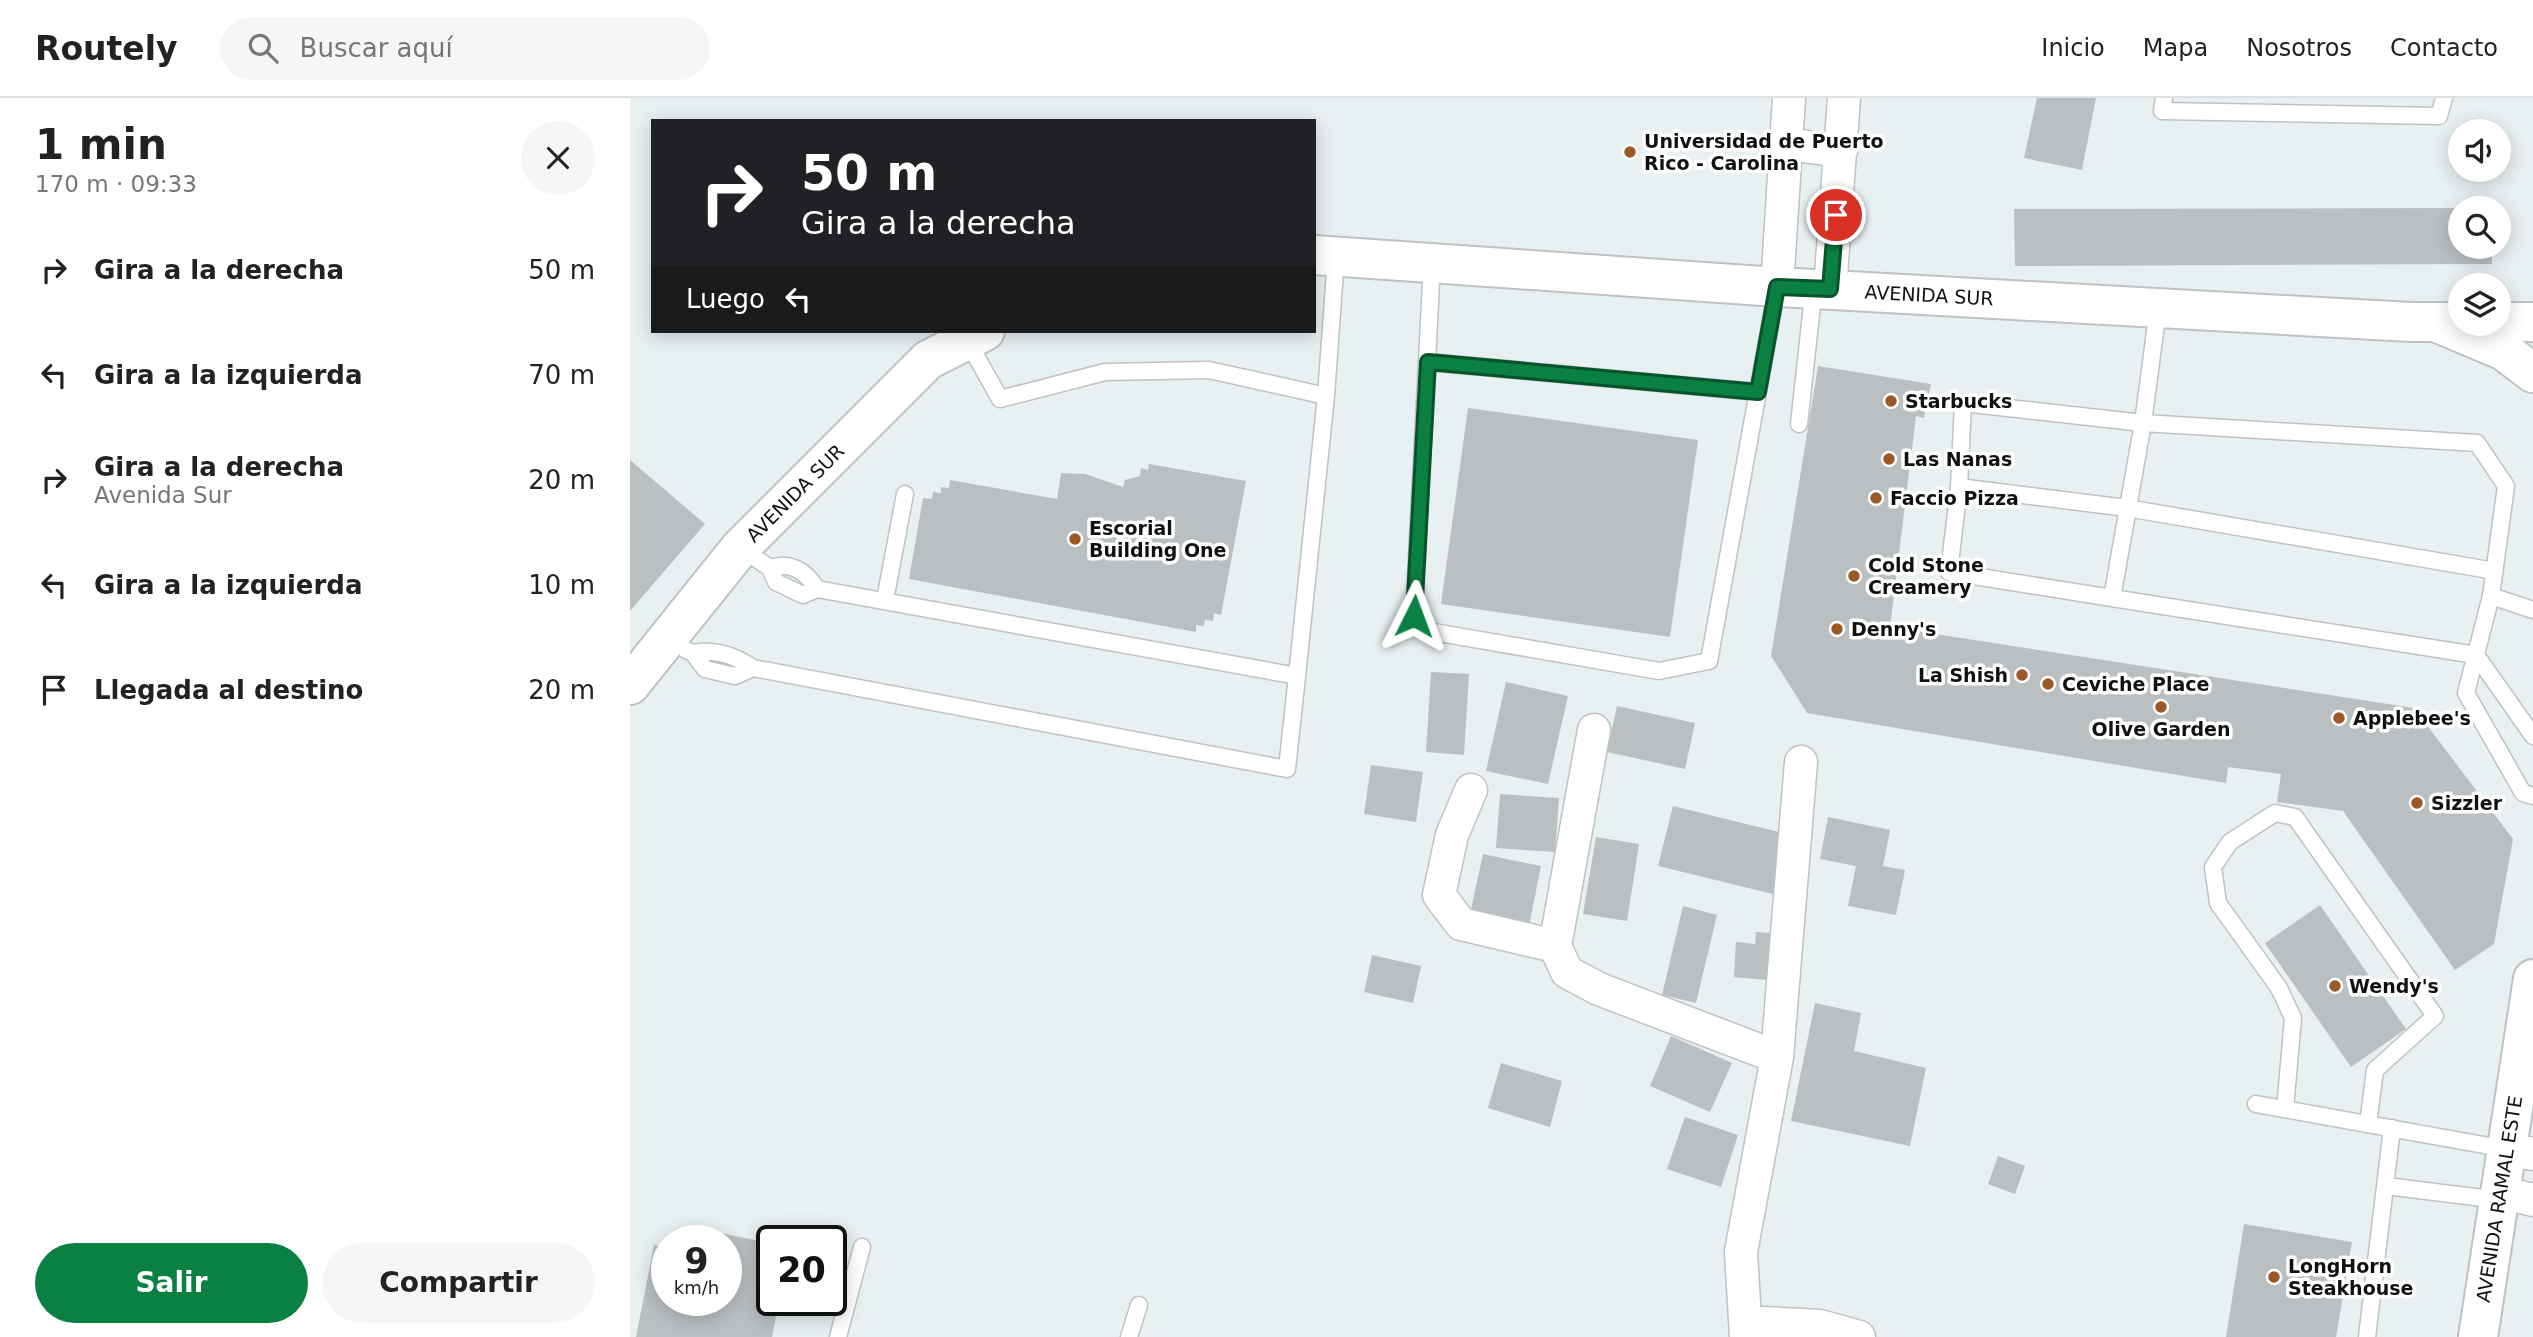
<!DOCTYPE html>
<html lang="es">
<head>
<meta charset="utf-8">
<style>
	:root { --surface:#fff; --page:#f6f6f6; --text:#222; --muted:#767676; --line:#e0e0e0; --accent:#0b8043 }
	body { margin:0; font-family:"DejaVu Sans",sans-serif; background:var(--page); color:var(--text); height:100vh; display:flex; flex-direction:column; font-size:26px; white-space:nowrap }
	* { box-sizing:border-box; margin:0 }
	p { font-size:23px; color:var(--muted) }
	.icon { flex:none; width:38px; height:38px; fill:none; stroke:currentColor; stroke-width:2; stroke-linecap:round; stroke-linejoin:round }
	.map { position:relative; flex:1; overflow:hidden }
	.sheet { display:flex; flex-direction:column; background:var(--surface); width:630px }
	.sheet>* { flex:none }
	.top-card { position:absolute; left:21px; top:21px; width:665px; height:214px; border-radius:0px; box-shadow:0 4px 18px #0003; background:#202124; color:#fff; overflow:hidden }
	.controls { position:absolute; left:1818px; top:21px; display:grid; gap:14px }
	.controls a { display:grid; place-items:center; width:63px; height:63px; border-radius:50%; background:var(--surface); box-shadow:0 4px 18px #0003; font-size:35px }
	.speed { position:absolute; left:21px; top:1127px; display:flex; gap:14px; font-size:35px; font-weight:700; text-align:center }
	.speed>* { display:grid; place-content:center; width:91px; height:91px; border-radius:50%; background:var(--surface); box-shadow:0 4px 18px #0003; line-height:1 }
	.speed small { font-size:18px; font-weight:400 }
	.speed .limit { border:4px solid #111; border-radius:10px; background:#fff; color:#111 }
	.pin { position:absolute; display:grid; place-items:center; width:60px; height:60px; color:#fff; margin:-30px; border:4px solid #fff; border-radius:50%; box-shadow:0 2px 7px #0007 }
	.me { position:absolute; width:77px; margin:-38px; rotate:3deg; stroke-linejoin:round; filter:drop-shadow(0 0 5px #0008) }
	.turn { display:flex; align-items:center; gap:24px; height:147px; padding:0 35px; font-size:32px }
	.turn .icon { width:91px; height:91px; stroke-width:2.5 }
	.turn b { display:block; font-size:49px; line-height:60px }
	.then { display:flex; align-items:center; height:66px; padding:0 35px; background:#0003; gap:14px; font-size:26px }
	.round { display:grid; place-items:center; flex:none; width:74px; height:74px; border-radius:37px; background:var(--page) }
	.headline { display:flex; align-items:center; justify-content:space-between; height:119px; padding:0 35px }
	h1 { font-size:42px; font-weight:700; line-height:52px }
	.action { display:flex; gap:14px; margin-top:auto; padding:14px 35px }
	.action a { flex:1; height:80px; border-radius:42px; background:var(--accent); color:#fff; font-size:28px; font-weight:700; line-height:80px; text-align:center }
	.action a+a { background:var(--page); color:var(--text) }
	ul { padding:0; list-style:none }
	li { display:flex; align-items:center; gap:21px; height:105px; padding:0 35px }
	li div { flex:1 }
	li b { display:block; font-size:26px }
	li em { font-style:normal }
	header { display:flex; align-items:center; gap:42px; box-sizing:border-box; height:98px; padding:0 35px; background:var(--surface); border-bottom:2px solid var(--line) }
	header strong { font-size:33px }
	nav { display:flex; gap:38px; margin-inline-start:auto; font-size:24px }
	.search { width:490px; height:63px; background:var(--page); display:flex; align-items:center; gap:18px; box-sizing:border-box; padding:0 24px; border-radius:38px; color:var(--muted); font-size:26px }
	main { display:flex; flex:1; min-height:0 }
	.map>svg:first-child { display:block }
	.building { fill:#bac0c2 }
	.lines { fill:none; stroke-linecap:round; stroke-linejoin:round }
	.service-casing { stroke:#bdc3c4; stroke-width:19 }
	.minor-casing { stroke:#bdc3c4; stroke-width:35 }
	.tertiary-casing { stroke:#bdc3c4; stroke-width:42 }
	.service { stroke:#fff; stroke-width:16 }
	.minor { stroke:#fff; stroke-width:32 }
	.tertiary { stroke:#fff; stroke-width:38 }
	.route-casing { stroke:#07532c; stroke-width:18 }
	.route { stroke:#0b8043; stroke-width:12 }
	.poi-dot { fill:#9c5928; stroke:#fff; stroke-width:2.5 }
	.labels { text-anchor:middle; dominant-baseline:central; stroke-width:7; stroke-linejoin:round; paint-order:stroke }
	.poi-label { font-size:19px; font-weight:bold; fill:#101212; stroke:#fff; text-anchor:start }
	.street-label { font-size:19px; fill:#101212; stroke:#fff }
</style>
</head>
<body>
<header>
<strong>Routely</strong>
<div class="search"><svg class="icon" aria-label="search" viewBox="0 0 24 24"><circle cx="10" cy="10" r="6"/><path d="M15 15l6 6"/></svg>Buscar aquí</div>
<nav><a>Inicio</a><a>Mapa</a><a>Nosotros</a><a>Contacto</a></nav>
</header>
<main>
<section class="sheet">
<div class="headline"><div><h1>1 min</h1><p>170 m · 09:33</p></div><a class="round"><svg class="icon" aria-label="close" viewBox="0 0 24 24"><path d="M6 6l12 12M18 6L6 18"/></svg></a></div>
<ul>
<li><svg class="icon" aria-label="right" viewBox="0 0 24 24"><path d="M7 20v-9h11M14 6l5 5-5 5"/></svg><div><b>Gira a la derecha</b></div><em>50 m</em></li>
<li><svg class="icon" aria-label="left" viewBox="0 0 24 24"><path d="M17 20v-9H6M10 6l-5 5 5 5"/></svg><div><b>Gira a la izquierda</b></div><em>70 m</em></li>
<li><svg class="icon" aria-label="right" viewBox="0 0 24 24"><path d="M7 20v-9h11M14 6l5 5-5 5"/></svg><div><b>Gira a la derecha</b><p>Avenida Sur</p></div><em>20 m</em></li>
<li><svg class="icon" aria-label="left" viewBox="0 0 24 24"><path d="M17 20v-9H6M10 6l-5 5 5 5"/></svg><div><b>Gira a la izquierda</b></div><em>10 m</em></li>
<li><svg class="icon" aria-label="arrive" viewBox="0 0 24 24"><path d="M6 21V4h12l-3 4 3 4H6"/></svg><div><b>Llegada al destino</b></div><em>20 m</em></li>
</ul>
<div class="action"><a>Salir</a><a>Compartir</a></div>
</section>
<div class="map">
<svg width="1903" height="1239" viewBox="0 0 1903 1239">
	<rect width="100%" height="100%" fill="#e9f0f1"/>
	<path class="building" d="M1407,0H1466L1452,72L1394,60Z
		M1830,110V149H1862V166L1385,168L1384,111Z
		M1188,268L1301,286L1294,320L1286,318L1260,529L1784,610L1883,741L1864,846L1825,872L1713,713L1647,704L1651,676L1598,669L1596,685L1177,615L1141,558Z
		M838,310L1068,342L1040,539L811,506Z
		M0,362L75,426L0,513Z
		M519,366L616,383L591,517L584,515L583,523L575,522L574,528L566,527V534L279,481L293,400L302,401L303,394L311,395V389L319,390L320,382L427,401L431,375L455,376L493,389L495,382L510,378L511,370L518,372Z
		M801,574L839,576L834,657L796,654Z
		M876,584L938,598L918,686L856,673Z
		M987,608L1065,625L1055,671L977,654Z
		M741,667L793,674L786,724L734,716Z
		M870,696L929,700L925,754L866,750Z
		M1043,708L1161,737L1147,797L1028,768Z
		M1198,719L1260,732L1253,768L1275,772L1266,817L1218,808L1226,768L1190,761Z
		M966,739L1009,746L997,823L953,816Z
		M853,756L911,768L899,828L840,816Z
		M1690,807L1776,931L1721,969L1635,845Z
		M1053,808L1087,817L1066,905L1032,897Z
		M1126,834L1140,835L1137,882L1104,879L1106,844L1125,846Z
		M742,857L791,868L783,905L734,894Z
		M1185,905L1231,915L1224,953L1296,970L1280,1048L1161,1023Z
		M1041,938L1102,965L1080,1014L1020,988Z
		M871,965L932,983L920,1029L858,1010Z
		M1055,1019L1108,1037L1091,1089L1037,1071Z
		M1368,1058L1395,1068L1385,1096L1358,1086Z
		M1614,1126L1722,1144L1706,1239H1596Z
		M60,1129L139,1145L135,1168L142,1170V1202H149L142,1239H6L24,1147L37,1150V1202H96V1143H58Z"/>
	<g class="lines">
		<g class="service-casing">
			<path id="service" d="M1534,0L1532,13L1809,18L1814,0
				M802,165L784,518L792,532L1029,573L1079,563L1147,189
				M1528,211L1513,325L1847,345L1876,388L1861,498
				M337,242L370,301L475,274L579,272L696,298
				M798,264L1128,294
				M1169,326L1184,189
				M1329,389L1333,305L1513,325L1482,500L1846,557L1903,638
				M110,450L140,470L146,484L173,497L187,491L667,578L696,298L706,159
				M140,470C160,463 176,473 187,491
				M1482,500L1319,474L1329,389L1497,410L1865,473
				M255,502L275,396
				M1903,512L1861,498L1836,595L1893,695L1903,698
				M56,552L63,555L75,571L105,578L123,570
				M63,555C86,551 104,557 123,570L657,671L667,578
				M1626,1006L1876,1051
				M1655,1011L1663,920L1649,890L1588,805L1583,769L1600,744L1645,715L1665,719L1805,918L1745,972L1738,1026
				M1756,1088L1869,1102
				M208,1239L232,1149
				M499,1239L509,1207
				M1737,1239L1762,1030"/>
		</g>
		<g class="minor-casing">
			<path id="minor" d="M1156,46L1211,53
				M1147,189L1159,0
				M1200,191L1214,0
				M964,632L925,848L937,874L969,891L1147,959
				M841,692L822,737L809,797L831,826L925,848
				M1876,1051L1903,1056
				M1870,1094L1903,1102
				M1115,1224L1190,1228L1229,1239
				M1116,1239L1111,1154L1147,959L1171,664"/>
		</g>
		<g class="tertiary-casing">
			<path id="tertiary" d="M684,157L1147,189L1781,224H1830
				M1805,224L1874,253L1903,275
				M1869,224H1903
				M0,587L110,450L298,262L355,233
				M1848,1239L1903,881"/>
		</g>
		<use href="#service" class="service"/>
		<use href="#minor" class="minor"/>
		<use href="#tertiary" class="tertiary"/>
	</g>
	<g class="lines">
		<g class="route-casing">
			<path id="route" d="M784,518L798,264L1128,294L1147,189L1200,191L1206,117"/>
		</g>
		<use href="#route" class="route"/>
	</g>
	<g class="poi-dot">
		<circle cx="1000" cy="54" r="7"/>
		<circle cx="1261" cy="303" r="7"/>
		<circle cx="1259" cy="361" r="7"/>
		<circle cx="1246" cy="400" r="7"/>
		<circle cx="445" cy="441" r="7"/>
		<circle cx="1224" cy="478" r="7"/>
		<circle cx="1207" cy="531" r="7"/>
		<circle cx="1392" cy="577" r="7"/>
		<circle cx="1418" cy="586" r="7"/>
		<circle cx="1531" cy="609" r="7"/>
		<circle cx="1709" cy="620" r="7"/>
		<circle cx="1787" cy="705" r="7"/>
		<circle cx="1705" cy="888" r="7"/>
		<circle cx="1644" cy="1179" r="7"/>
	</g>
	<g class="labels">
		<g class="poi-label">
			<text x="1014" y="43">Universidad de Puerto<tspan x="1014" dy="22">Rico - Carolina</tspan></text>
			<text x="1275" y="303">Starbucks</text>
			<text x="1273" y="361">Las Nanas</text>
			<text x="1260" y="400">Faccio Pizza</text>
			<text x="459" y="430">Escorial<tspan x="459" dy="22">Building One</tspan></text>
			<text x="1238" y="467">Cold Stone<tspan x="1238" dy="22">Creamery</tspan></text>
			<text x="1221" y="531">Denny's</text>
			<text x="1378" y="577" text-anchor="end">La Shish</text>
			<text x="1432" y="586">Ceviche Place</text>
			<text x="1723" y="620">Applebee's</text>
			<text x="1531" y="631" text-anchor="middle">Olive Garden</text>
			<text x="1801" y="705">Sizzler</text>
			<text x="1719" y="888">Wendy's</text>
			<text x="1658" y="1168">LongHorn<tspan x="1658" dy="22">Steakhouse</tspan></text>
		</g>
		<g class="street-label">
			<text transform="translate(1299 197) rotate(3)">AVENIDA SUR</text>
			<text transform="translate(165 395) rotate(-45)">AVENIDA SUR</text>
			<text transform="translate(1869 1101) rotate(-81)">AVENIDA RAMAL ESTE</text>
		</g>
	</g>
</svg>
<div class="controls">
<a><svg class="icon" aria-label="sound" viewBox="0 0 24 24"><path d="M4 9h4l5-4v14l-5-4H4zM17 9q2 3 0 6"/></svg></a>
<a><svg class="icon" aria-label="search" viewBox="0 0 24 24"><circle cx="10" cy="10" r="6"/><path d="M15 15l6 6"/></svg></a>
<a><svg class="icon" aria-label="layers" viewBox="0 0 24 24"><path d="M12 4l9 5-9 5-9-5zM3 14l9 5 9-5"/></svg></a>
</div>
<div class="speed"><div>9<small>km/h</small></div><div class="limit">20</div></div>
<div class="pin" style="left:1206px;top:117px;background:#d93025"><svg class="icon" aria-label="arrive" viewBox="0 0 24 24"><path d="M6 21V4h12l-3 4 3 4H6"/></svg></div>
<svg class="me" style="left:784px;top:518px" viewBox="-20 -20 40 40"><path d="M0-17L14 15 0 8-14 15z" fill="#0b8043" stroke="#fff" stroke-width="4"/></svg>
<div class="top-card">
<div class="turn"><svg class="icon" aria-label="right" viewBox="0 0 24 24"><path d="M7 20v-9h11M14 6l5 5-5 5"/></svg><div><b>50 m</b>Gira a la derecha</div></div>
<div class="then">Luego<svg class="icon" aria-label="left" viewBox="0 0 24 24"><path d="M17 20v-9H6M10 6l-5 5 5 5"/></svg></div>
</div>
</div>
</main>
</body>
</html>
